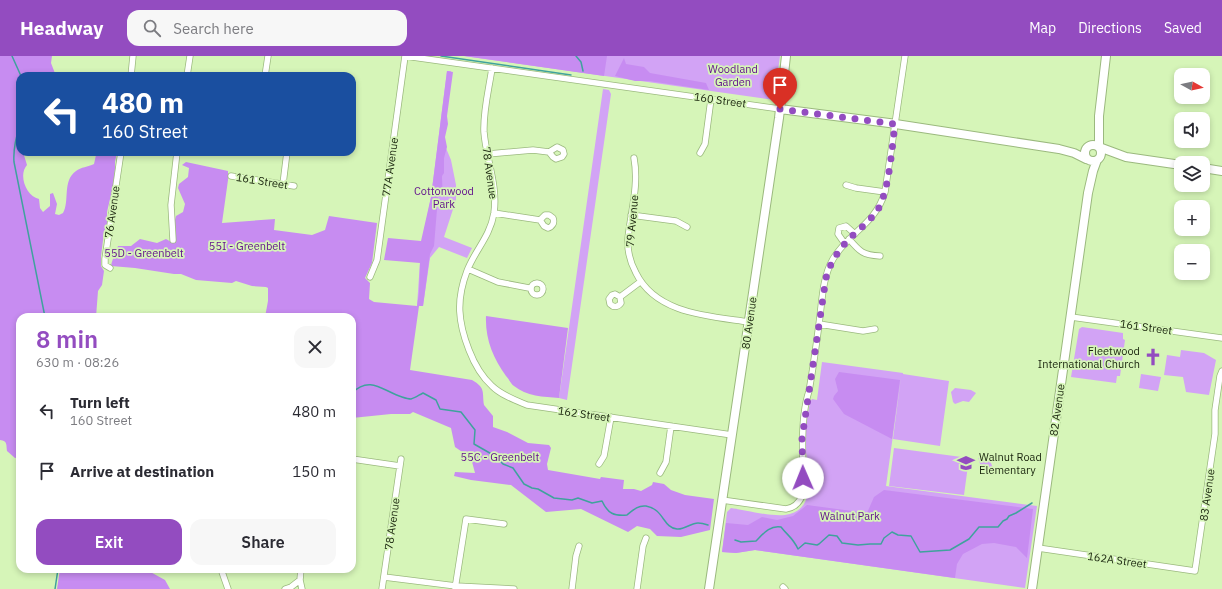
<!DOCTYPE html>
<html lang="en">
<head>
<meta charset="utf-8">
<style>
	:root { --surface:#fff; --page:#f7f7f7; --text:#2b2b33; --muted:#7c7c81; --accent:#934cc0 }
	body { margin:0; font-family:"IBM Plex Sans",sans-serif; background:var(--page); color:var(--text); height:100vh; display:flex; flex-direction:column; font-size:15px; white-space:nowrap }
	* { box-sizing:border-box; margin:0 }
	p { font-size:13px; color:var(--muted) }
	.icon { flex:none; width:22px; height:22px; fill:none; stroke:currentColor; stroke-width:2; stroke-linecap:round; stroke-linejoin:round }
	.map { position:relative; flex:1; overflow:hidden }
	.sheet { position:absolute; left:16px; top:257px; width:340px; height:260px; display:flex; flex-direction:column; background:var(--surface); border-radius:12px; box-shadow:0 2px 6px #0003 }
	.sheet>* { flex:none }
	.hud { position:absolute; left:16px; top:16px; width:340px; height:84px; border-radius:12px; box-shadow:0 2px 6px #0003; background:#1a4fa0; color:#fff; overflow:hidden }
	.needle { width:26px; rotate:98deg }
	.fabs { position:absolute; left:1174px; top:12px; display:grid; gap:8px }
	.fabs a { display:grid; place-items:center; width:36px; height:36px; border-radius:8px; background:var(--surface); box-shadow:0 2px 6px #0003; font-size:20px }
	.pin { position:absolute; display:grid; place-items:center; width:34px; height:34px; color:#fff; margin:-41px -17px; border-radius:50% 50% 50% 0; rotate:-45deg; box-shadow:0 0 4px #0007 }
	.pin .icon { rotate:45deg }
	.me { position:absolute; width:44px; margin:-22px; rotate:359deg; stroke-linejoin:round; filter:drop-shadow(0 0 3px #0008) }
	.turn { display:flex; align-items:center; gap:14px; height:84px; padding:0 20px; font-size:18px }
	.turn .icon { width:52px; height:52px; stroke-width:2.5 }
	.turn b { display:block; font-size:28px; line-height:34px }
	.round { display:grid; place-items:center; flex:none; width:42px; height:42px; border-radius:12px; background:var(--page) }
	.headline { display:flex; align-items:center; justify-content:space-between; height:68px; padding:0 20px }
	h1 { font-size:24px; font-weight:600; line-height:30px; color:var(--accent) }
	.button { display:flex; gap:8px; margin-top:auto; padding:8px 20px }
	.button a { flex:1; height:46px; border-radius:12px; background:var(--accent); color:#fff; font-size:16px; font-weight:600; line-height:46px; text-align:center }
	.button a+a { background:var(--page); color:var(--text) }
	ul { padding:0; list-style:none }
	li { display:flex; align-items:center; gap:12px; height:60px; padding:0 20px }
	li div { flex:1 }
	li b { display:block; font-size:15px }
	li em { font-style:normal }
	header { display:flex; align-items:center; gap:24px; box-sizing:border-box; height:56px; padding:0 20px; background:var(--accent); color:#fff }
	header strong { font-size:19px }
	nav { display:flex; gap:22px; margin-inline-start:auto; font-size:14px }
	.search { width:280px; height:36px; background:var(--page); display:flex; align-items:center; gap:10px; box-sizing:border-box; padding:0 14px; border-radius:12px; color:var(--muted); font-size:15px }
	.map>svg:first-child { display:block }
	.green { fill:#d2a3f5 }
	.forest { fill:#c78cf1 }
	.lines { fill:none; stroke-linecap:round; stroke-linejoin:round }
	.stream { stroke:#3fa29d; stroke-width:1.5 }
	.street-casing { stroke:#9bb97e; stroke-width:7 }
	.secondary-casing { stroke:#9bb97e; stroke-width:10 }
	.street { stroke:#fff; stroke-width:5.5 }
	.secondary { stroke:#fff; stroke-width:8 }
	.route { stroke:#934cc0; stroke-width:7; stroke-dasharray:0 12.6 }
	.labels { text-anchor:middle; dominant-baseline:central; stroke-width:3.5; stroke-linejoin:round; paint-order:stroke }
	.park-label { font-size:11px; fill:#64138d; stroke:#d6f5b8 }
	.street-label { font-size:11px; fill:#19240d; stroke:#d6f5b8 }
	.poi-label { font-size:11px; fill:#19240d; stroke:#d6f5b8; text-anchor:end }
</style>
</head>
<body>
<header>
<strong>Headway</strong>
<div class="search"><svg class="icon" aria-label="search" viewBox="0 0 24 24"><circle cx="10" cy="10" r="6"/><path d="M15 15l6 6"/></svg>Search here</div>
<nav><a>Map</a><a>Directions</a><a>Saved</a></nav>
</header>
<div class="map">
<svg width="1222" height="533" viewBox="0 0 1222 533">
	<rect width="100%" height="100%" fill="#d6f5b8"/>
	<path class="green" d="M464,0H780L774,44Z
		M447,15H451L443,85L451,104L456,129V144L444,181L472,192L467,202L439,191L430,202L423,250H417L421,191L431,141Z
		M603,33L609,34L611,38L567,344L559,342Z
		M1082,271L1123,277V283L1125,284L1120,320H1117L1116,327L1071,321L1079,273Z
		M1181,294L1204,297L1216,304L1209,339L1186,336L1183,321L1164,319L1167,299L1180,301Z
		M822,306L903,317V318L949,325L940,390L893,383L901,321L886,430L1037,450L1025,532L755,494L736,497L722,496L727,456L731,452C745,454 772,461 785,459C821,454 806,409 805,386C804,373 808,358 810,346L812,343L817,344Z
		M1141,318L1161,321L1158,335L1139,332Z
		M955,332L971,334L976,337L969,346L963,345L955,348L953,346L951,336Z
		M894,392L969,402L964,439L889,430Z
		M988,399L994,415L984,419L978,402Z"/>
	<path class="forest" d="M0,0H52L51,7L56,20H20V96H23L27,109C18,119 26,140 39,143L40,152L43,156L50,150V138L53,137L57,148L55,158L59,159L63,157C70,145 62,125 76,115C81,111 88,111 94,108L96,99L98,96H117L115,106V113L113,130L107,156V169L104,176L101,200V210L104,215L102,229L98,235L96,261H20V401L15,402L7,395C6,389 8,385 0,384Z
		M464,0H607L604,20Z
		M624,2L626,8L644,11L650,17L706,27L709,34L649,25H635L615,20Z
		M447,15L453,16L447,60L448,68L445,81L447,91L444,102V117L442,120C442,129 444,134 438,141L434,190L430,198L423,250H419L410,314L472,324C486,332 482,336 484,349L493,360V371L507,376L528,387L549,389L551,392L547,408L548,414L600,423L601,421L624,424L623,433H634L641,435L652,429L653,426L664,428L671,434L685,439L714,443L710,474L681,481L657,480L650,473L637,470L628,476L581,453L546,456L511,429L471,424L454,420L455,416L475,417L471,402L455,391L451,372L413,356L410,358H391L352,362V261H265L268,245V232L266,231L252,230L236,225L232,227L196,224L181,218H174L135,212L111,210C112,203 116,197 118,190H131L140,183L157,187L166,183L173,187L176,185L175,164L176,160L183,156L185,148L178,132L179,128L188,121L189,112L182,109L186,106L228,115V124L222,167L275,163L274,174L312,179L325,174L329,160L377,167L372,207L365,222L370,227L369,243L374,246L417,250L419,236L420,207L384,204L388,182L421,185L431,141Z
		M486,260L568,272L559,342C544,341 526,340 514,330C511,328 509,323 506,320C493,302 485,283 486,260Z
		M839,316L900,324L892,383L844,358L833,343L834,340L838,335L835,323Z
		M884,434L1033,453L1027,502L1016,491L994,487L982,488L963,498L957,508L955,522L755,494L736,497L722,496L726,467L748,469L762,461L777,464L793,460L807,449L867,457L874,441Z
		M60,513H145L165,524L170,533H57Z"/>
	<g class="lines">
		<path class="stream" d="M12,0L21,20
			M441,0L571,19
			M576,0L581,6L583,15
			M20,69C16,81 13,93 14,106L45,261
			M352,337C370,319 383,335 402,341C405,342 409,343 411,343C415,342 419,339 423,337L436,344L440,353L461,356L475,374L474,388L495,400L503,408L513,412L524,428L532,432L538,433L554,442L572,444L578,442L592,447L602,445C608,458 614,460 627,459C633,454 638,449 646,450C664,453 663,472 677,473C684,474 691,467 698,467C701,467 705,468 708,469
			M735,484L741,486L756,485C763,478 770,469 781,471C788,480 793,482 798,493L805,487L817,489L819,488L829,479L837,480L842,487L858,489L870,488H881L884,482L892,476L898,479L911,480L920,496L950,494L969,483L979,471H998L1003,465L1007,463L1009,460L1016,457L1032,447
			M55,533L58,513"/>
		<g class="street-casing">
			<path id="street" d="M405,0L780,53
				M492,12C489,33 483,55 484,76C486,103 498,129 494,157C490,181 475,194 467,215C456,244 458,266 469,294C474,307 481,320 492,330C501,339 515,344 527,349L732,379
				M131,20L133,0
				M187,20L190,0
				M265,20L268,0
				M700,97L705,88L711,43
				M488,98L533,94L549,96L557,91L563,94L564,98L562,101L556,103L553,101L549,96
				M634,102C639,129 631,155 628,182C627,194 630,206 636,217C656,258 709,260 749,266
				M231,120L294,130
				M283,128L287,96
				M846,129L856,132L885,136
				M494,157L540,164L544,170L548,172C552,171 555,167 553,162L549,159H545L540,164
				M631,159L676,165L687,171
				M849,183C860,196 863,199 880,200
				M173,184L171,149L177,96
				M845,188L838,178L839,172L846,170L855,178
				M110,212L105,209V203L121,96
				M468,213L498,226L529,232
				M370,221L377,204L405,0
				M531 233a6 6 0 1 1 12 0a6 6 0 1 1-12 0Z
				M620,241L621,247C618,251 614,252 610,248L609,243L612,239L615,238L620,241L640,226
				M1071,261L1222,282
				M819,268L863,275L875,273
				M352,403L400,410
				M599,408L604,400L611,361
				M660,417L666,406L671,370
				M722,444L786,453C793,452 799,447 802,440C805,431 803,419 803,409C802,387 802,356 809,335C813,313 816,291 819,268C822,247 822,222 833,203C849,176 875,169 885,136L905,0
				M1038,492L1195,515L1215,378V354L1220,320L1222,315
				M221,513L228,533
				M384,521L456,530L514,533
				M300,524L302,533
				M783,531L785,533
				M285,533L291,531L300,524L301,513
				M382,533L401,403
				M455,533L466,463L504,468
				M572,533L576,500L579,490
				M637,533L643,490L646,482"/>
		</g>
		<g class="secondary-casing">
			<path id="secondary" d="M780,53L889,67L1059,93L1074,97L1086,103
				M1085 97a8 8 0 1 1 16 0a8 8 0 1 1-16 0Z
				M1099,91V60L1106,0
				M1099,91L1126,101L1181,109
				M1203,112L1222,115
				M709,533L779,62L786,0
				M1032,533L1088,137L1093,115L1097,104"/>
		</g>
		<use href="#street" class="street"/>
		<use href="#secondary" class="secondary"/>
	</g>
	<g class="lines">
		<path class="route" d="M780,53L895,68C892,92 889,136 877,155C869,166 858,174 849,183C838,195 830,207 826,222L804,369L802,383L803,422"/>
	</g>
	<defs>
		<g id="church-bare" transform="scale(1.38)"><path d="M-1.2-6h2.4v3.5h3.3v2.4h-3.3V6h-2.4V-.1h-3.3v-2.4h3.3Z" fill="#934cc0" stroke="#d6f5b8" stroke-width="2.5" paint-order="stroke"/></g>
		<g id="school-bare" transform="scale(1.38)"><path d="M0-5L7-2L0 1L-7-2ZM-4 1L0 2.5L4 1V4Q0 6-4 4Z" fill="#934cc0" stroke="#d6f5b8" stroke-width="2.5" paint-order="stroke"/></g>
	</defs>
	<g fill-rule="evenodd">
		<use href="#church-bare" x="1153" y="301"/>
		<use href="#school-bare" x="966" y="407"/>
	</g>
	<g class="labels">
		<g class="park-label">
			<text x="733" y="13">Woodland<tspan x="733" dy="13">Garden</tspan></text>
			<text x="444" y="135">Cottonwood<tspan x="444" dy="13">Park</tspan></text>
			<text x="247" y="190">55I - Greenbelt</text>
			<text x="144" y="197">55D - Greenbelt</text>
			<text x="500" y="401">55C - Greenbelt</text>
			<text x="850" y="460">Walnut Park</text>
		</g>
		<g class="street-label">
			<text transform="translate(720 44) rotate(8)">160 Street</text>
			<text transform="translate(390 111) rotate(-82)">77A Avenue</text>
			<text transform="translate(490 117) rotate(82)">78 Avenue</text>
			<text transform="translate(262 125) rotate(9)">161 Street</text>
			<text transform="translate(112 156) rotate(-82)">76 Avenue</text>
			<text transform="translate(632 165) rotate(-85)">79 Avenue</text>
			<text transform="translate(749 267) rotate(-82)">80 Avenue</text>
			<text transform="translate(1146 271) rotate(8)">161 Street</text>
			<text transform="translate(1057 354) rotate(-82)">82 Avenue</text>
			<text transform="translate(584 358) rotate(8)">162 Street</text>
			<text transform="translate(1207 439) rotate(-82)">83 Avenue</text>
			<text transform="translate(392 468) rotate(-82)">78 Avenue</text>
			<text transform="translate(1117 504) rotate(8)">162A Street</text>
		</g>
		<g class="poi-label">
			<text x="1140" y="295">Fleetwood<tspan x="1140" dy="13">International Church</tspan></text>
			<text x="979" y="401" text-anchor="start">Walnut Road<tspan x="979" dy="13">Elementary</tspan></text>
		</g>
	</g>
</svg>
<div class="fabs">
<a><svg class="needle" viewBox="-14 -14 28 28"><path d="M0-13l5 13h-10z" fill="#e53935"/><path d="M0 13l5-13h-10z" fill="#7c7c81"/></svg></a>
<a><svg class="icon" aria-label="sound" viewBox="0 0 24 24"><path d="M4 9h4l5-4v14l-5-4H4zM17 9q2 3 0 6"/></svg></a>
<a><svg class="icon" aria-label="layers" viewBox="0 0 24 24"><path d="M12 4l9 5-9 5-9-5zM3 14l9 5 9-5"/></svg></a>
<a>+</a>
<a>−</a>
</div>
<div class="pin" style="left:780px;top:53px;background:#d93025"><svg class="icon" aria-label="arrive" viewBox="0 0 24 24"><path d="M6 21V4h12l-3 4 3 4H6"/></svg></div>
<svg class="me" style="left:803px;top:422px" viewBox="-20 -20 40 40"><circle r="19" fill="#fff"/><path d="M0-13L10 11 0 6-10 11z" fill="#934cc0"/></svg>
<div class="hud">
<div class="turn"><svg class="icon" aria-label="left" viewBox="0 0 24 24"><path d="M17 20v-9H6M10 6l-5 5 5 5"/></svg><div><b>480 m</b>160 Street</div></div>
</div>
<section class="sheet">
<div class="headline"><div><h1>8 min</h1><p>630 m · 08:26</p></div><a class="round"><svg class="icon" aria-label="close" viewBox="0 0 24 24"><path d="M6 6l12 12M18 6L6 18"/></svg></a></div>
<ul>
<li><svg class="icon" aria-label="left" viewBox="0 0 24 24"><path d="M17 20v-9H6M10 6l-5 5 5 5"/></svg><div><b>Turn left</b><p>160 Street</p></div><em>480 m</em></li>
<li><svg class="icon" aria-label="arrive" viewBox="0 0 24 24"><path d="M6 21V4h12l-3 4 3 4H6"/></svg><div><b>Arrive at destination</b></div><em>150 m</em></li>
</ul>
<div class="button"><a>Exit</a><a>Share</a></div>
</section>
</div>
</body>
</html>
